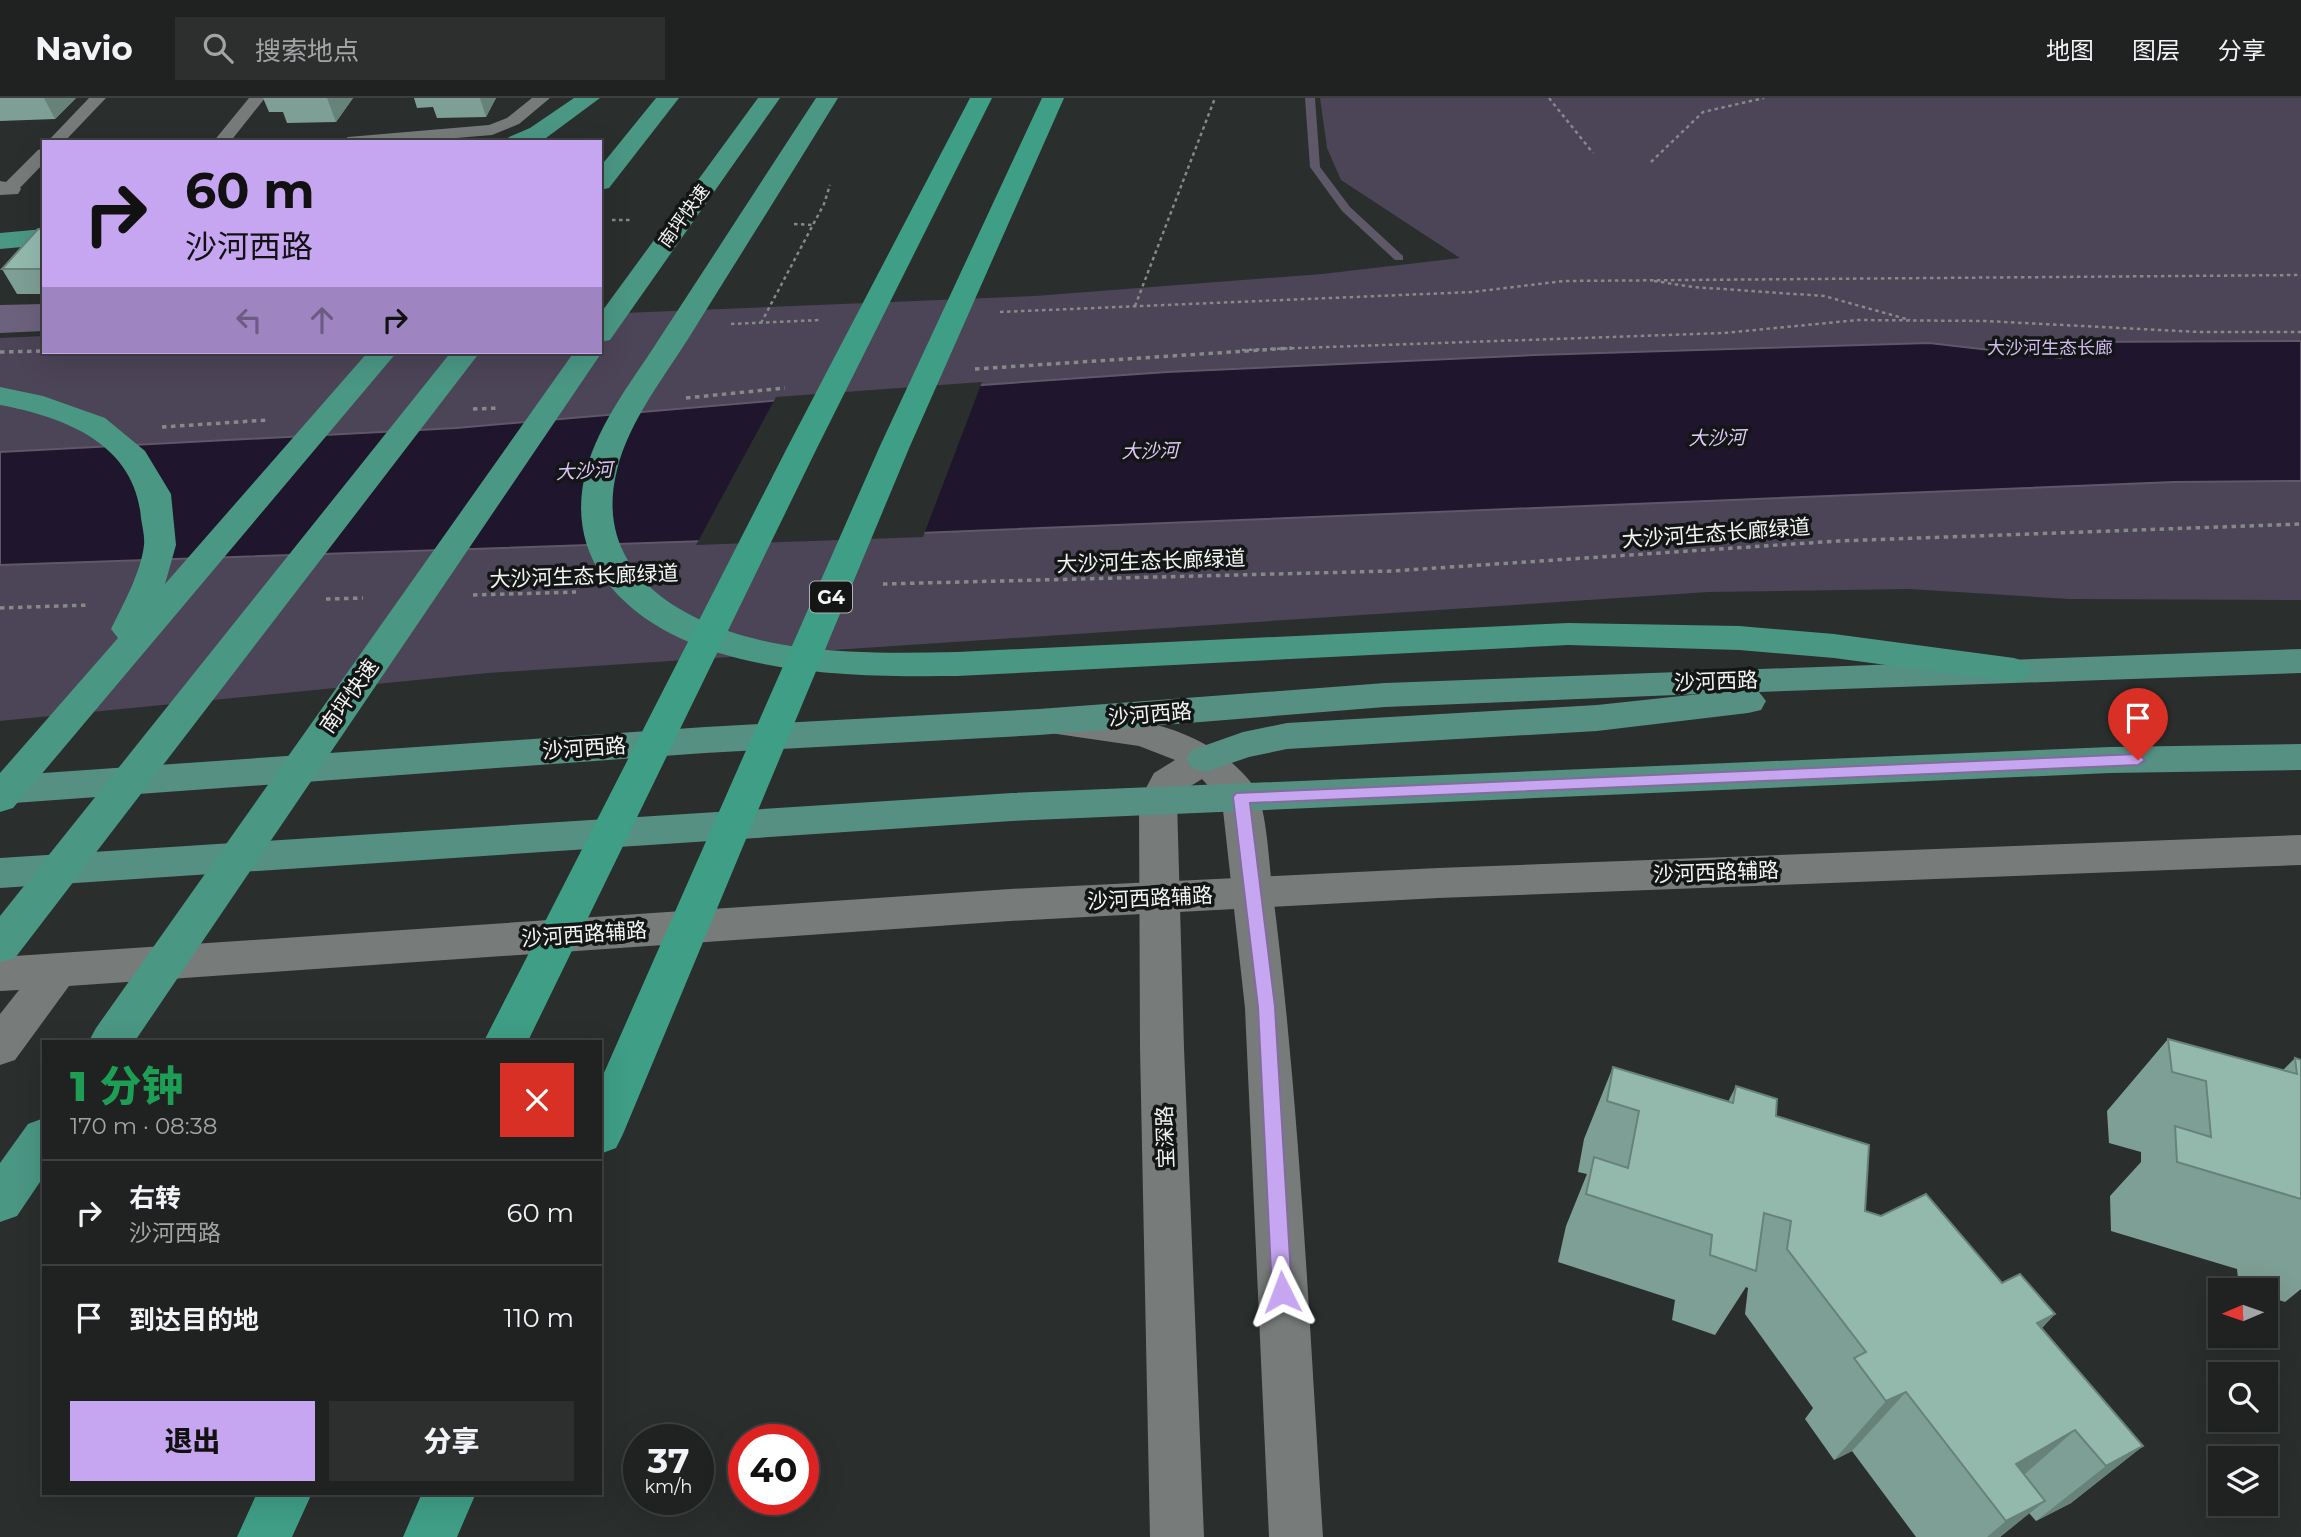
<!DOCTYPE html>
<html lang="zh">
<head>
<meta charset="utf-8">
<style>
	:root { --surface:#202222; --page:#2d2f2f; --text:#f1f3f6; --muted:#a2a4a5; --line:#3d3f40; --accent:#c6a6f0 }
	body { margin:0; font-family:Montserrat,"Noto Sans SC",sans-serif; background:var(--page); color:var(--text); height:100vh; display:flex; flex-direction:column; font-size:26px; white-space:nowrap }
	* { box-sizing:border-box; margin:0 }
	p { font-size:23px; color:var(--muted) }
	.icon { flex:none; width:38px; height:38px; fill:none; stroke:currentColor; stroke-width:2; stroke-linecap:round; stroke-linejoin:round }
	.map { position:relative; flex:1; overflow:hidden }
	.panel { position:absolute; left:42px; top:942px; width:560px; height:455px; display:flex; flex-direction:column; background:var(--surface); border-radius:0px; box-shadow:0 7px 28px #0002,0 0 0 2px var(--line) }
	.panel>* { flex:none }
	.top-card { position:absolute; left:42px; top:42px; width:560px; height:214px; border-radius:0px; box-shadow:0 7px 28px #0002,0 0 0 2px var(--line); background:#c6a6f0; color:#111; overflow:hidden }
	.needle { width:46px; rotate:268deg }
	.buttons { position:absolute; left:2208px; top:1180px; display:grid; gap:14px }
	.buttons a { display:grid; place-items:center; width:70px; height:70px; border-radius:0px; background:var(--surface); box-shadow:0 7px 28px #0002,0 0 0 2px var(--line); font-size:35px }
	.speed { position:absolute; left:623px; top:1326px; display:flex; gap:14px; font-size:35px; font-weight:700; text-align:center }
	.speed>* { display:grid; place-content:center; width:91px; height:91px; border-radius:50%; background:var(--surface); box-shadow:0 7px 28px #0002,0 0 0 2px var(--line); line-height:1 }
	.speed small { font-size:18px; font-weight:400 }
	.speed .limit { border:10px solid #d22; background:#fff; color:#111 }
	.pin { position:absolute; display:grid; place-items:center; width:60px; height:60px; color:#fff; margin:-72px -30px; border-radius:50% 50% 50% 0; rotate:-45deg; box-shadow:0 0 7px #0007 }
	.pin .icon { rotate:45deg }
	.me { position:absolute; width:77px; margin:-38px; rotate:357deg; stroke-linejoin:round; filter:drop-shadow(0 0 5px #0008) }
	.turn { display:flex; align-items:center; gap:24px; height:147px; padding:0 28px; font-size:32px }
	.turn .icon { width:91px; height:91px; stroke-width:2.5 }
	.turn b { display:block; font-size:49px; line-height:60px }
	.lanes { display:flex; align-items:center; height:66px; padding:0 28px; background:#0003; justify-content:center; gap:35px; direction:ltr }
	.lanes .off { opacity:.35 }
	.round { display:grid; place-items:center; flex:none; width:74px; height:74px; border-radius:0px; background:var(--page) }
	.summary { display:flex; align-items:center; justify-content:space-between; height:119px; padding:0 28px }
	h1 { font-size:42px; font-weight:800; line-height:52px; color:#1e9e55 }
	.action { display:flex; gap:14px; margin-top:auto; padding:14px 28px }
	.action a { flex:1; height:80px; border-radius:0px; background:var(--accent); color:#111; font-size:28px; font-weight:800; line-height:80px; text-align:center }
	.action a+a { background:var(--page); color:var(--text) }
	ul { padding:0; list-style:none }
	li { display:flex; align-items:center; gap:21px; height:105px; padding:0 28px; border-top:2px solid var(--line) }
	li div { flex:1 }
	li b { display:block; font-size:26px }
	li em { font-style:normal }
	header { display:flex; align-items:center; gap:42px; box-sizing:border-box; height:98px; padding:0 35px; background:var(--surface); border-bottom:2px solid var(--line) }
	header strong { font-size:33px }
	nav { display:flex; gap:38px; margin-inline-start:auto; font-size:24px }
	.search { width:490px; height:63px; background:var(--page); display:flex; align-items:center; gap:18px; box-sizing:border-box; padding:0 24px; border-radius:0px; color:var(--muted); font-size:26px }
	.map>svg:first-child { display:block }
	.green { fill:#4c4457 }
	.forest { fill:#6d627d }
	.water { fill:#1f152c; stroke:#5e5868; stroke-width:2 }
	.pier { fill:#2a2e2d }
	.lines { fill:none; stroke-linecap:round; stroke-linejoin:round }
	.stream { fill:#5e5868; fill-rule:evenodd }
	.path-far1 { stroke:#858988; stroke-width:2.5; stroke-dasharray:3.5 3.5; stroke-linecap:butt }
	.path { stroke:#858988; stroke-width:3.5; stroke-dasharray:4.5 4.5; stroke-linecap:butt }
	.service { fill:#777c7b; fill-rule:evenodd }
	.minor { fill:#777c7b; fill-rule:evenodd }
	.tertiary { fill:#777c7b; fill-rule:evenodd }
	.secondary { fill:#777c7b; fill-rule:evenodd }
	.primary { fill:#559082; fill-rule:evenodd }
	.trunk { fill:#4a9784; fill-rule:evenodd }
	.motorway { fill:#3f9e86; fill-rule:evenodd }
	.wall { fill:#7e9f95 }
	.shaded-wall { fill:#678279 }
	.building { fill:#93b9ad; stroke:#678279; stroke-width:2 }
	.route { fill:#c6a6f0; stroke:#816c9c; stroke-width:2 }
	.labels { text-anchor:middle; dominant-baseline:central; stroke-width:7; stroke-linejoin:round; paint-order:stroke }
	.far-street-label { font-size:18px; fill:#f2f5f4; stroke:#141615 }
	.far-park-label { font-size:18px; fill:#cfb9ed; stroke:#141615 }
	.far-water-label { font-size:19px; font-style:italic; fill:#dec8fc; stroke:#141615 }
	.shield { fill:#141615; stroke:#afb2b1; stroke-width:2 }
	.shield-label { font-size:19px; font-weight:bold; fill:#f2f5f4 }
	.street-label { font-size:21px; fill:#f2f5f4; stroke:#141615 }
</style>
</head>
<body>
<header>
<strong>Navio</strong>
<div class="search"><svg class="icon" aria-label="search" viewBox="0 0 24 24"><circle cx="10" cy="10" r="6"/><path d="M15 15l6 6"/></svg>搜索地点</div>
<nav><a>地图</a><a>图层</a><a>分享</a></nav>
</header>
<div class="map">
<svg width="2301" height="1439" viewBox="0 0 2301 1439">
	<rect width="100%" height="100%" fill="#2a2e2d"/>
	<path class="green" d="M1320,0H2301V502L2069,501L1909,491L1709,494L488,575L0,623V240L44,238V254H600V216L1035,198L1322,176L1460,160L1341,82L1327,50Z"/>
	<path class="forest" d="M44,206V233L0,235V207Z"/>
	<path class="water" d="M2301,243V383L2174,384L822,439L0,467V354L456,330L840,297L1167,274L1535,257L1929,245L2061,260L2076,244Z"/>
	<path class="pier" d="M982,284L923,439L696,447L776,299Z"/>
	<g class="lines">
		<path class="stream" d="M1305,0H1315L1320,69L1350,109L1403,158V162H1395L1342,113L1310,69Z"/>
		<path class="path-far1" d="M1549,0L1593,55
			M1651,64L1703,14L1764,0
			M612,122H631
			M794,126L814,127
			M1654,183L1693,189L1824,198L1910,222
			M1135,208L1215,0
			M1000,214L1472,194L1564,183L2301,177
			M761,225L824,106L830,87
			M731,226L820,222
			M1242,252L1724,235L1858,222L1985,223L2199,234H2301"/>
		<path class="path" d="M0,254L44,253
			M975,271L1292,250
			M686,300L785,290
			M473,311L499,310
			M162,329L268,322
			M883,486L1392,473L1838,443L2301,426
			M473,497L576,494
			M326,501L363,500
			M0,510L90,507"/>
		<path class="service" d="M89,0H106L64,44H47Z
			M249,0H265L230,44H213Z
			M532,0H550L519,26L492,37L409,44H340L348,39L489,27L507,20Z
			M44,50V65L15,95H3L1,91L3,87L38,52Z"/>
		<path class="minor" d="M0,83L18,86L21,91L18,96L0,97Z"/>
		<path class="tertiary" d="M1063,613C1133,618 1208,629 1253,687C1267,705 1269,770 1273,796C1300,1009 1309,1225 1323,1439H1269L1245,910L1222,703L1202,681L1181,694L1177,703L1184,950L1204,1439H1150L1140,950L1139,703L1154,675L1175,662L1139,648L1050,635L1045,626L1050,617Z"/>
		<path class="secondary" d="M2301,737V767L1438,800L1010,823L69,888L15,962L0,967V916L19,892L0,893V859L1010,791L1438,770Z"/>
		<path class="primary" d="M2301,551V575L1759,594L1766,603L1761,612L1748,615L1597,633L1287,651L1249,659L1205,674L1192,670L1186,661L1192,652L1243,634L1287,625L1597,607L1700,596L1385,609L1039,637L705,655L0,706V678L705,629L1039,611L1385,585Z
			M2301,646V672L2110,675L1012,723L0,790V760L1012,695L2110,649Z"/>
		<path class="trunk" d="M574,0H600L546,40L537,44H505L509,39L530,30Z
			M656,0H679L609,90L600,92V69Z
			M758,0H780L610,242L600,244V216Z
			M816,0H838C790,78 741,156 693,233C666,277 629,322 617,372C588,487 706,537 798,549C851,556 904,555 957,554L1568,525L1739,528L1834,536L2014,560L2026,564L2032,572L2026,580L2014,584L1834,560L1739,552L1568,547L957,578C847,579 675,579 603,479C581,448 576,410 586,373C599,323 636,278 663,235C714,157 765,78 816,0Z
			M44,131V147L0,151V135Z
			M600,251L602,254L135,943H89L96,930L574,254H600Z
			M368,254H397L13,710L0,714V675L118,540L111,531C123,507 141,474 144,447C145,438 142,428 141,420C135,346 65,319 0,307V289L43,298L105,320L145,353L171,396L176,447L165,486Z
			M451,254H480L15,860L0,864V818Z
			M44,1020V1078L17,1118L0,1124V1065L28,1026Z"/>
		<path class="motorway" d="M970,0H992L817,350L528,943H484L787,350Z
			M1042,0H1064L910,348L623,1036L616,1050L600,1056V984L880,348Z
			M257,1395H312L292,1439H237Z
			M422,1395H476L457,1439H403Z"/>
	</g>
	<path class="wall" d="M0,0H76L55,21L0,23Z
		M263,0H353L336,24L287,25L283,14H269Z
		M414,0H496L486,19L437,20L433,9L417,10Z
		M44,131V196H17L2,171Z
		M2168,941L2283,972L2295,960L2301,962V1191L2285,1204L2266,1198V1192H2245L2239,1190L2237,1171L2111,1133L2110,1098L2141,1064V1054L2109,1045L2107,1013Z
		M1613,969L1728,1004L1736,988L1776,1018L1865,1113L2002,1185L2055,1216L2042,1230L2143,1348L2071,1405L2036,1423L2029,1415L2000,1439H1916L1852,1353L1834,1362L1805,1321L1813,1310L1745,1216L1748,1190L1746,1189L1715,1237L1672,1222L1675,1202L1558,1164L1566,1128L1587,1076L1578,1074L1584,1041Z"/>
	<path class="shaded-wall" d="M44,0H76L55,21Z
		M327,0H353L336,24Z
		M480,0H496L486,19Z
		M2055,1216L1993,1279L2037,1225Z
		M1906,1294L1852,1353L1834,1362L1886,1303Z
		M2075,1332L2009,1390L2016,1366Z
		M2143,1348L2071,1405L2036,1423L2106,1368Z
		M2045,1403L2000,1439H1987L2006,1423Z"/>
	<path class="building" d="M38,131H44V171H2Z
		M2168,941L2297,976L2295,960L2301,962V1101L2177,1064L2175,1028L2211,1039L2206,983L2172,974Z
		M1613,969L1733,1005L1736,988L1777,1001L1776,1018L1869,1047L1865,1113L1881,1118L1926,1096L2002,1185L2020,1176L2055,1216L2037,1225L2143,1348L2106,1368L2075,1332L2016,1366L2045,1403L2006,1423L1906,1294L1886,1303L1854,1260L1866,1254L1787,1151L1791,1123L1764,1115L1756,1173L1710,1157L1712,1137L1586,1096L1594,1059L1628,1070L1639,1013L1607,1003Z"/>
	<path class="route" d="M2138,656L2145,662L2138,667L1250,705L1275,909L1292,1194L1289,1201L1282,1204L1275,1201L1272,1194L1258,909L1233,699L1236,695Z"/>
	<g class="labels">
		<g class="far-street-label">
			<text transform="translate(684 118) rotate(-54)">南坪快速</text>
		</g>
		<g class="far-park-label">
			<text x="2050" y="250">大沙河生态长廊</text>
		</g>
		<g class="far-water-label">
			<text transform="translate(1717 340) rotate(-1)">大沙河</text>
			<text transform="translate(1150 353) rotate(-1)">大沙河</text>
			<text transform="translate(584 373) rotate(-3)">大沙河</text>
		</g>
		<rect class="shield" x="810" y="483.5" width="42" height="31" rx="5"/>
		<g class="shield-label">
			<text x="831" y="499">G4</text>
		</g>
		<g class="street-label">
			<text transform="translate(1716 435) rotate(-4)">大沙河生态长廊绿道</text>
			<text transform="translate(1151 463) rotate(-2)">大沙河生态长廊绿道</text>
			<text transform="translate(584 478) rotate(-2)">大沙河生态长廊绿道</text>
			<text transform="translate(1716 583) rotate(-2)">沙河西路</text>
			<text transform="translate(349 598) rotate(-55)">南坪快速</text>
			<text transform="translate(1150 616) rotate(-5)">沙河西路</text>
			<text transform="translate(584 650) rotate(-4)">沙河西路</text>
			<text transform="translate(1716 774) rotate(-2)">沙河西路辅路</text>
			<text transform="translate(1150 800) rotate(-3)">沙河西路辅路</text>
			<text transform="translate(584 836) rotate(-4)">沙河西路辅路</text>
			<text transform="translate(1165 1039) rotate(-92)">宝深路</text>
		</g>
	</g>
</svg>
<div class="buttons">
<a><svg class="needle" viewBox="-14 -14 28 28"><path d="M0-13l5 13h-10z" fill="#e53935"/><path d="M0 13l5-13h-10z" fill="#a2a4a5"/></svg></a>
<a><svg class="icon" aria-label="search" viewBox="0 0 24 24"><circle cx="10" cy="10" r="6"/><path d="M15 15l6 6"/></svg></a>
<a><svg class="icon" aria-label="layers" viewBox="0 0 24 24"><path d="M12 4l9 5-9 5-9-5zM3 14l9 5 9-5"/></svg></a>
</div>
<div class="speed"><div>37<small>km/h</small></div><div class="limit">40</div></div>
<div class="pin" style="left:2138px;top:662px;background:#d93025"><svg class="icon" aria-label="arrive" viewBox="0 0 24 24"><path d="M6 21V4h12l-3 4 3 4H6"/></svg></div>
<svg class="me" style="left:1282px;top:1194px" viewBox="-20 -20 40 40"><path d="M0-17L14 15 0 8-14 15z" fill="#c6a6f0" stroke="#fff" stroke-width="4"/></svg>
<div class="top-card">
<div class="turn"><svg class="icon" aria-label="right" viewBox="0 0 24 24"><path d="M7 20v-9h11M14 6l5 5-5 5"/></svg><div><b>60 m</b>沙河西路</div></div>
<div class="lanes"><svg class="icon off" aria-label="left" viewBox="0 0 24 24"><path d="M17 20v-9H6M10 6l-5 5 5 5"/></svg><svg class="icon off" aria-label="ahead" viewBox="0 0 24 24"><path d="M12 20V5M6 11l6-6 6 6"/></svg><svg class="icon" aria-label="right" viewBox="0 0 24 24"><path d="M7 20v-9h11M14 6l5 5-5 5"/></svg></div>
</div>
<section class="panel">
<div class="summary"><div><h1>1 分钟</h1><p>170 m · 08:38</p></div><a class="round" style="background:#d93025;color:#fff"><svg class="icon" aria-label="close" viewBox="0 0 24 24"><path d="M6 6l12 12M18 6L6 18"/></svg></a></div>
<ul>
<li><svg class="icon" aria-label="right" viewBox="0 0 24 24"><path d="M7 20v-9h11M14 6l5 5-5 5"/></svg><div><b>右转</b><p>沙河西路</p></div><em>60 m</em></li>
<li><svg class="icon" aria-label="arrive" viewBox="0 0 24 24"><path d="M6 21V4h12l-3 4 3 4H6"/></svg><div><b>到达目的地</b></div><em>110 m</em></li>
</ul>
<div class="action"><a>退出</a><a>分享</a></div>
</section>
</div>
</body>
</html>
